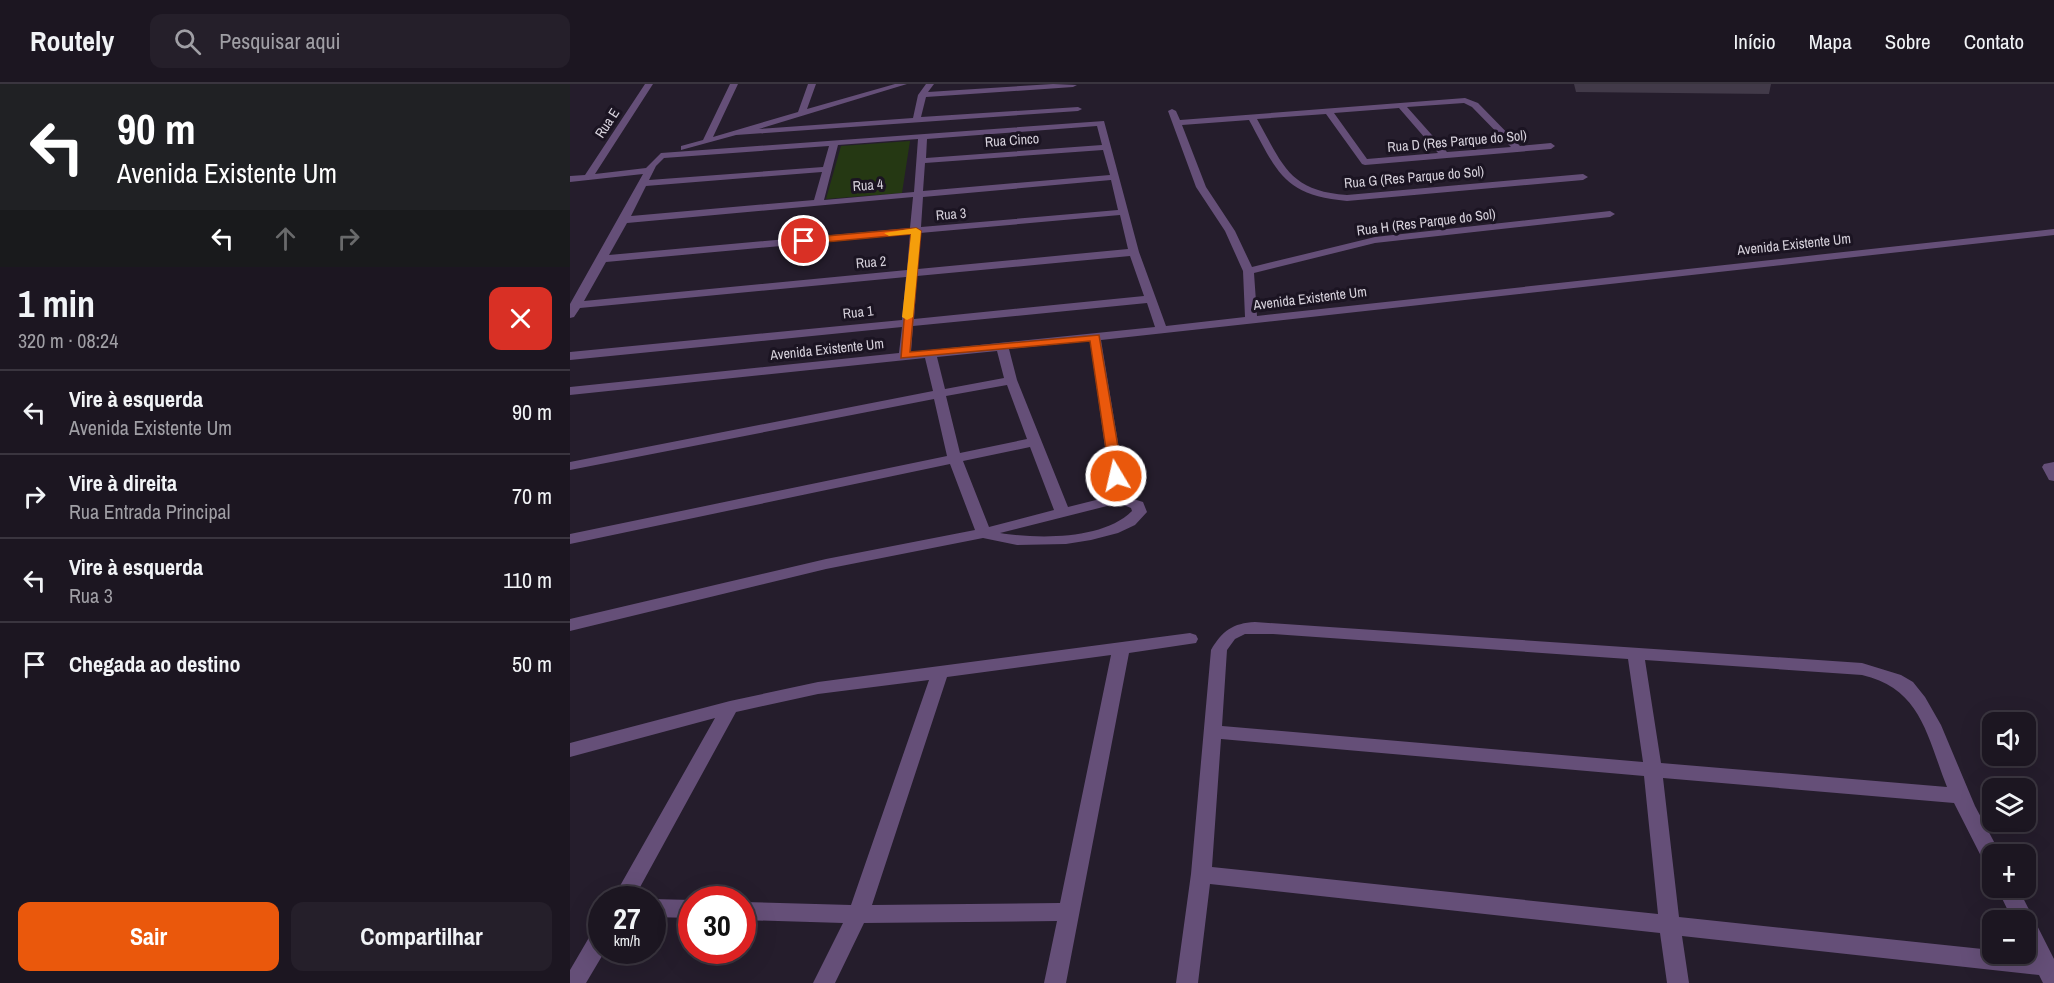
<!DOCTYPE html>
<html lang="pt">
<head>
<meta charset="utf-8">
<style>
	:root { --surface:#1c1621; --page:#251f2a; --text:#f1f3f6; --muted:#a09fa5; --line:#3a353f; --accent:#ea580c }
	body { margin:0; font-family:"Archivo Narrow",sans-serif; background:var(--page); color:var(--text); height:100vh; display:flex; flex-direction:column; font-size:22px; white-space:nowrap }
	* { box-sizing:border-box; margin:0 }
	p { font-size:20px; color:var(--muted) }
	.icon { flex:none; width:33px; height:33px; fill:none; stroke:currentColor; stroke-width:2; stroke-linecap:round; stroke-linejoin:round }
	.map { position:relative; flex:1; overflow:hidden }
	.panel { display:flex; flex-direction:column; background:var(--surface); width:570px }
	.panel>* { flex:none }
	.hud { background:#202124; color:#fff; overflow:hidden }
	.buttons { position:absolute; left:1412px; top:628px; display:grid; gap:12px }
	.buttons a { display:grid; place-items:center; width:54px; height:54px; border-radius:12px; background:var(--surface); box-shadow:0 6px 24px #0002,0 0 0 2px var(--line); font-size:30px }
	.speed { position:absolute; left:18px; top:802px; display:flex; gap:12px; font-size:30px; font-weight:700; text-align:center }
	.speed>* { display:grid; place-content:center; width:78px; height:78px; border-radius:50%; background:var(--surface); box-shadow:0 6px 24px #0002,0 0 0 2px var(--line); line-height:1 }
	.speed small { font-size:15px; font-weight:400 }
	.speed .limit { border:9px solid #d22; background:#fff; color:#111 }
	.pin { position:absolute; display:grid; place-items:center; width:51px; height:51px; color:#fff; margin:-26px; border:3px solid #fff; border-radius:50%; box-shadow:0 2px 6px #0007 }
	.me { position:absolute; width:66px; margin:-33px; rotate:351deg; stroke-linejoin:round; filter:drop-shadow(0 0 4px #0008) }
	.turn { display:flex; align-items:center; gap:21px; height:126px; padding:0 18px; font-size:27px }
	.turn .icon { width:78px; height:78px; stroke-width:2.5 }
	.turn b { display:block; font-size:42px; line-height:51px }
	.lanes { display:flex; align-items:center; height:57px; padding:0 18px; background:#0003; justify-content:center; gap:30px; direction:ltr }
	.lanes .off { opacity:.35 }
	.round { display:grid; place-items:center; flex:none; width:63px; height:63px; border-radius:12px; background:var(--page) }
	.head { display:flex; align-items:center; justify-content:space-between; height:102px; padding:0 18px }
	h1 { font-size:36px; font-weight:700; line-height:45px }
	.primary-button { display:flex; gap:12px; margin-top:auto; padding:12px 18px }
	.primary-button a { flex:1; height:69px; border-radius:12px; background:var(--accent); color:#fff; font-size:24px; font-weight:700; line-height:69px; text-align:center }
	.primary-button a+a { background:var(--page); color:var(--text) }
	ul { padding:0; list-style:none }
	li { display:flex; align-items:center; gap:18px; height:84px; padding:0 18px; border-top:2px solid var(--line) }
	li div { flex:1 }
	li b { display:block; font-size:22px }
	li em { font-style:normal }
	header { display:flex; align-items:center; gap:36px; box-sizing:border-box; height:84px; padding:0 30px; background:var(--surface); border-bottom:2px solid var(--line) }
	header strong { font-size:28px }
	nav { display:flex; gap:33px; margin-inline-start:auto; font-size:21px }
	.search { width:420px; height:54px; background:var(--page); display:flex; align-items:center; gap:15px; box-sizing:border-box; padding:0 21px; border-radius:12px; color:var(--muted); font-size:22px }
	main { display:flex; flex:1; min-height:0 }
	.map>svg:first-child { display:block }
	.green { fill:#253813 }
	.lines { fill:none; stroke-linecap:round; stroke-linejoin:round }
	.street { fill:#654f78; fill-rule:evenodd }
	.wall { fill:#423a49 }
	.route { fill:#ea580c; stroke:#983908; stroke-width:1.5 }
	.slow { fill:#f59e0b }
	.labels { text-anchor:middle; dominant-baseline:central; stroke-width:6; stroke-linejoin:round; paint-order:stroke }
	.far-street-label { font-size:14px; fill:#d7d2dc; stroke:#1b1422 }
</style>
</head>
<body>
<header>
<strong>Routely</strong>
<div class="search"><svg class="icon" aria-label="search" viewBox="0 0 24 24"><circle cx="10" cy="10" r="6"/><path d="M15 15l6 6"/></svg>Pesquisar aqui</div>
<nav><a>Início</a><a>Mapa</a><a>Sobre</a><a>Contato</a></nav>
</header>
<main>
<section class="panel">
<div class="hud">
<div class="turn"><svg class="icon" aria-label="left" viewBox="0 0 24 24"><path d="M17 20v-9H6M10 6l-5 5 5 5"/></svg><div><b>90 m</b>Avenida Existente Um</div></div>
<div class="lanes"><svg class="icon" aria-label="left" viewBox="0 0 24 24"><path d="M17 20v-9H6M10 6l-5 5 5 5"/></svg><svg class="icon off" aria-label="ahead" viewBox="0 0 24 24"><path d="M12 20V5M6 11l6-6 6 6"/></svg><svg class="icon off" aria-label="right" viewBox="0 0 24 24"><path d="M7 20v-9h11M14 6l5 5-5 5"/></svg></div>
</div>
<div class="head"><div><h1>1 min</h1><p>320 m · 08:24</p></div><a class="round" style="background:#d93025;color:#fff"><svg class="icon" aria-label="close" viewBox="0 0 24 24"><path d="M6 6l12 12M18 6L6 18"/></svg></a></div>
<ul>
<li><svg class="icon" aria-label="left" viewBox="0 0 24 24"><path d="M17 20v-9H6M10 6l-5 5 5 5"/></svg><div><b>Vire à esquerda</b><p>Avenida Existente Um</p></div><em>90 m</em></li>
<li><svg class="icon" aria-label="right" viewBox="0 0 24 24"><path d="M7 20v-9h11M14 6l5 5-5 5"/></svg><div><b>Vire à direita</b><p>Rua Entrada Principal</p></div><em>70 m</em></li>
<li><svg class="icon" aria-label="left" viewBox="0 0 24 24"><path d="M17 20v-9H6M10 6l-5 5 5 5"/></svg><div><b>Vire à esquerda</b><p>Rua 3</p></div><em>110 m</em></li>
<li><svg class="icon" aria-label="arrive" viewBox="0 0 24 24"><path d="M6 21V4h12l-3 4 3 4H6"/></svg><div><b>Chegada ao destino</b></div><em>50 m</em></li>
</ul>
<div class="primary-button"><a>Sair</a><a>Compartilhar</a></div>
</section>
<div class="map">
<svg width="1484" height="899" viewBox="0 0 1484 899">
	<rect width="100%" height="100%" fill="#251d2c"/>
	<path class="green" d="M340,57L332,109L256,115L271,62Z"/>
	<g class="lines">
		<path class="street" d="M75,0H83L25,90L76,84L91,69L534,37L569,168L596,242L675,233L673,187L655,147L626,103L598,27L602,25L606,27L610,36L895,14L908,19L950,62L981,59L985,62L981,65L795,81L792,80L756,30L687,35C713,81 719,107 777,111L1013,90L1018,93L1013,96L777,117C713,112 707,87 679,36L612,41L636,103L665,147L682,183L805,153L1040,127L1045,130L1040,133L805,159L684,189L687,232L1484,145V151L531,256L557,413L573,418L577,428L565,441L548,449L521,456L496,460L447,461L413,454L256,485L0,547V535L256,475L405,446L380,380L0,460V450L377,372L364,315L0,386V378L363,307L355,274L0,311V303L329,269L332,243L0,276V268L332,236L336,193L10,224L4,233L0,234V220L73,90L0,98V92L15,91ZM894,19L902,23L941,63L877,68L837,23ZM829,24L868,69L797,75L764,29ZM527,42L532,61L356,74L357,55ZM348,55L344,108L254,116L268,61ZM259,62L253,83L79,96L86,82L94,74ZM533,66L540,91L353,107L355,79ZM252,88L244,116L61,132L76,102ZM541,96L548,126L351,143L353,113ZM343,113L340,144L39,171L57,139ZM550,131L558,165L348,185L350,149ZM340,150L337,186L14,217L36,178ZM560,172L574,212L344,235L347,192ZM577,219L585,243L341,268L343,242ZM520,257L542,412L498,423L447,296L439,265ZM427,267L434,294L375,305L367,273ZM437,301L457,355L390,369L376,312ZM460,363L484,426L419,443L393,377ZM549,419L561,424L562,427C533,456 468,455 430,449Z
			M160,0H168L143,53L228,28L238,0H246L237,25L325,0H337L189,45L343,34L348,11L356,0H364L358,8L483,0L507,1L503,3L356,13L351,33L508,23L512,25L508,27L166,51L111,66V62L133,56Z
			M1484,378V397L1479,396L1472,383L1474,380Z
			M685,538L1292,579L1331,591L1343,598L1355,613L1371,641L1405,722L1431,771H1422V782L1415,780L1384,719L1093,694L1109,833L1422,866V870H1459L1455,862V837H1443L1427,804H1448L1484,875V899H1473L1469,891L1112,852L1119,899H1097L1090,849L640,800L628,899H606L621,790L641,566C652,547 663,539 685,538ZM675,550H703L1058,575L1073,678L652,642L657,566L665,555ZM1075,576L1292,591C1352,605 1357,653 1377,703L1091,679ZM651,655L1074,692L1088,830L642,783Z
			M620,549L626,551L628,555L626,559L559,569L496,899H474L487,837L294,839L265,899H243L273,839L172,836V818L281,821L359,596L248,610L166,628L63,816H42L145,634L0,673V659L160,617L248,598ZM541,571L490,819L302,821L377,593Z
			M82,815L122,816V834L82,833V816H79Z
			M32,843V867H35L16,899H0V886L24,845Z"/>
	</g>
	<path class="wall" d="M1004,0H1201L1199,10L1006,8Z"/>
	<path class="route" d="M346,144L351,147L340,268L529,251L553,392L551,395L546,396L540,392L520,257L331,274L341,150L234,160L230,157L234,154Z"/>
	<path class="slow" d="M346,144L351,147L343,233L337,236L332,233L341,150L319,152L314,149Z"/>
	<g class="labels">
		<g class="far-street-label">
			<text transform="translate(37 39) rotate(-57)">Rua E</text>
			<text transform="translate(442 56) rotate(-4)">Rua Cinco</text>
			<text transform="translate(887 57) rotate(-5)">Rua D (Res Parque do Sol)</text>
			<text transform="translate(844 93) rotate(-5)">Rua G (Res Parque do Sol)</text>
			<text transform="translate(298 101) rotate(-4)">Rua 4</text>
			<text transform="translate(381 130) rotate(-5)">Rua 3</text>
			<text transform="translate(856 138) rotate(-7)">Rua H (Res Parque do Sol)</text>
			<text transform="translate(1224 160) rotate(-6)">Avenida Existente Um</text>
			<text transform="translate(301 178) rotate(-5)">Rua 2</text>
			<text transform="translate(740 214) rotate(-7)">Avenida Existente Um</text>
			<text transform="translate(288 228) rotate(-6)">Rua 1</text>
			<text transform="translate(257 265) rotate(-6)">Avenida Existente Um</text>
		</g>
	</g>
</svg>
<div class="buttons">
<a><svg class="icon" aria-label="sound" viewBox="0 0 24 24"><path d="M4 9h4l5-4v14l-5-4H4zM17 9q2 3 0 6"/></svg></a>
<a><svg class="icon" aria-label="layers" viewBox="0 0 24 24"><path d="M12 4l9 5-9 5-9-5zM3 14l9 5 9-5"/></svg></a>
<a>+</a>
<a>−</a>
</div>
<div class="speed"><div>27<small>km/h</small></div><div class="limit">30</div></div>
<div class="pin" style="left:234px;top:157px;background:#d93025"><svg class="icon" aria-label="arrive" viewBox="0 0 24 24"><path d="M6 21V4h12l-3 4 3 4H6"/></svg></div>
<svg class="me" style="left:546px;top:392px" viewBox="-20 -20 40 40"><circle r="17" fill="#ea580c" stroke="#fff" stroke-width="3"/><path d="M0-11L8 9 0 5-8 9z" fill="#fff"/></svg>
</div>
</main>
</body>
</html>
